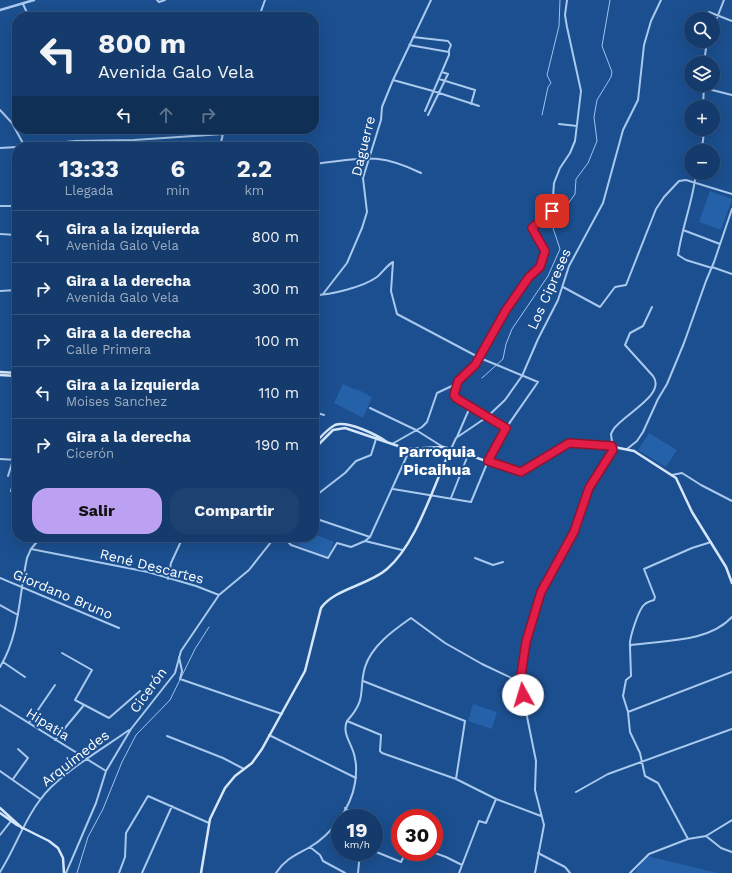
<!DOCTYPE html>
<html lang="es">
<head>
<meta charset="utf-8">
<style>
	:root { --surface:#143b6b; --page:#1d4271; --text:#f1f3f6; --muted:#9dadc1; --line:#33557e; --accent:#bca0f2 }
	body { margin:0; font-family:"Work Sans",sans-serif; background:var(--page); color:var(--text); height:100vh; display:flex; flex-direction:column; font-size:15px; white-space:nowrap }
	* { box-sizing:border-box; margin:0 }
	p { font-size:13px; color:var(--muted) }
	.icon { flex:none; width:22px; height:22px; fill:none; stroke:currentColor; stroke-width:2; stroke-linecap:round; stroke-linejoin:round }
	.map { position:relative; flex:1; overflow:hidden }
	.side { position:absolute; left:12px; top:142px; width:307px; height:400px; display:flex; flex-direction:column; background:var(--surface); border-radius:16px; box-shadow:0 4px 16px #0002,0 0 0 1px var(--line) }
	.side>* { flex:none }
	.guide { position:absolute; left:12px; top:12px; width:307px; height:122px; border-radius:16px; box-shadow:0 4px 16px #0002,0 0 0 1px var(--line); background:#143b6b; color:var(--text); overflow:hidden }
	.tools { position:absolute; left:684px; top:12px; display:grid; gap:8px }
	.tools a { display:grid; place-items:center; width:36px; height:36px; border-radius:50%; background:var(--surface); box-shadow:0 4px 16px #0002,0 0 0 1px var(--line); font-size:20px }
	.speed { position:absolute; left:331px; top:809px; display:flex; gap:8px; font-size:20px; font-weight:700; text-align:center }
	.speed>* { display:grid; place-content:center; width:52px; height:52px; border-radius:50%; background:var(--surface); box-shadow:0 4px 16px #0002,0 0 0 1px var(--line); line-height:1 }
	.speed small { font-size:10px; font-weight:400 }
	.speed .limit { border:6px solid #d22; background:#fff; color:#111 }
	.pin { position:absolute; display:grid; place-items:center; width:34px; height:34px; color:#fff; margin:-17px; border-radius:8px; box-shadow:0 2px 6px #0006 }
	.me { position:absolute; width:44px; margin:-22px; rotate:354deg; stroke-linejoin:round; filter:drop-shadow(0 0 3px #0008) }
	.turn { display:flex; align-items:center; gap:14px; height:84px; padding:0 20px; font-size:18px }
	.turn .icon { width:52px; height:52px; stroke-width:2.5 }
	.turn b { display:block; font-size:28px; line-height:34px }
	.lanes { display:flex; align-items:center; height:38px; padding:0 20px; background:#0003; justify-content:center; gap:20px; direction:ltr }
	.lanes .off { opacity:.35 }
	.eta { display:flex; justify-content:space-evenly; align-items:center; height:68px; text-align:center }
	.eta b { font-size:24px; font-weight:700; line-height:28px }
	.action { display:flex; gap:8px; margin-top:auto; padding:8px 20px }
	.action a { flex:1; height:46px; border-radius:16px; background:var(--accent); color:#111; font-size:16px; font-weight:700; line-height:46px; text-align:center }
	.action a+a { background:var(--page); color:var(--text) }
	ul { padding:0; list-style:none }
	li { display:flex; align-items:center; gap:12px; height:52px; padding:0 20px; border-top:1px solid var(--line) }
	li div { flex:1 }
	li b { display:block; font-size:15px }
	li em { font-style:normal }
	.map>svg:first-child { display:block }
	.green { fill:#2461a8 }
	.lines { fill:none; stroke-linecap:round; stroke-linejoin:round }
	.stream { stroke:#9cc4f0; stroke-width:1 }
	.minor { stroke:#a9c9ee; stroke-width:2 }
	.tertiary { stroke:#a9c9ee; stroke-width:2.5 }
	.secondary { stroke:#d6e6fa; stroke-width:2.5 }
	.route-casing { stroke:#92132f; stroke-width:10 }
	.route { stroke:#e11d48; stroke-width:7 }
	.labels { text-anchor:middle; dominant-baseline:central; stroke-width:4; stroke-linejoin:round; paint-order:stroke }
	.street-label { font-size:14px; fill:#fff; stroke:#1b4f8f }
	.quarter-label { font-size:16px; font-weight:bold; fill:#fff; stroke:#1b4f8f }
</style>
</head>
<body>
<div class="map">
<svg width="732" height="873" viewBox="0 0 732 873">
	<rect width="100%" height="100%" fill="#1b4f8f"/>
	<path class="green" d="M710,191L732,199L721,230L699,222Z
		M343,384L356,390L357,389L372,397L363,418L334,403Z
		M649,433L677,450L666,467L638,450Z
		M314,534L334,542L328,557L297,545L300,537H314Z
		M473,704L497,712L492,729L468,721Z
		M647,856L718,873H634Z"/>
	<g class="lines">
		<path class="stream" d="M542,115L548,87L551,83L547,75L559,26L560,0
			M482,378L503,359L506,344L512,329L548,276L560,249L553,228L555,222L575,194L576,179L588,163L597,141L594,117L597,100L611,77L612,72L602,46L610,0
			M77,873L88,837L103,809L122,762L136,735L170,700L195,649L209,627"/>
		<path class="minor" d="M157,0L159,2L165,0
			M23,4L29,17
			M709,12L732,21
			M259,17L265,0
			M713,28L724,0
			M413,37L448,41L451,45L449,50V55L425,111
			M409,45L449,52
			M704,63L707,41
			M439,79L475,90L471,104
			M393,80L433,91L479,106
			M704,88L732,95
			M703,107L704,85
			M0,110L12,123L25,147
			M428,115L448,74L442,72
			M559,124L577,126
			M89,141V147
			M19,147L75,141L134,140L223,134
			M134,147V140
			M220,147L224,129
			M0,148L17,147
			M700,151L703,141L704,129
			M314,164C361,159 376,151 421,173
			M696,173C693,201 682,227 678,255L686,260L712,268
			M0,206H17
			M683,230L720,244
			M0,234L17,235
			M712,267L732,274
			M563,287L600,307L615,287L626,285L656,209L664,197L679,181L686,180L732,194
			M0,291L17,290
			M323,294L347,263L362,228L367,212L363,178L381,120L382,107L393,80L431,0
			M314,295C331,295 363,287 377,277C383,272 387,265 393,262L391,291L397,314L480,358L538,382L506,428L488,461L471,502L393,489
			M458,382L454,390L455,399L506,428
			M370,408L416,430L443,447
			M314,412L324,415
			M457,437L470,407
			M392,444L422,427L427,422L437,393L454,385L475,365L506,310L529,277L540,267L545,251L532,229L552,211L554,183L560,168L570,153L575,141L581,91L567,27L565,15L567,0
			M605,446L609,450L610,454
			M451,449L456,438L487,417L505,400L522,376L538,339L558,300L569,266L603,203L623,130L638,100L644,45L651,21L661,0
			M627,449L637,441L643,432L658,399L667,384L684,343L706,281L714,262L732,209
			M0,459L17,460
			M17,472L11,491L17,494
			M672,475L682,473L701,485L732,501
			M8,476L13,460
			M314,497L345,473L356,461L371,455L376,439
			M451,498L468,455
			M314,518L370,537
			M292,537L289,543L291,545L328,558L337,543L351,547L365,541L370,537L410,449
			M365,541L402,550
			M31,549L148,572L196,586L219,595
			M475,558L493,565L503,562
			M0,578L119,628
			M168,579L171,563L183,537
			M0,605L18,615
			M630,646C629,638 639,608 645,604C647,602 651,601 654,600L655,597L644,569L692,548L711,542
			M62,653L92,670L75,700L109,718L140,691
			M179,657L182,671L180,679L282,714
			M3,662L25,677
			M0,667C20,634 19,595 27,558L31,549L41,537
			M363,681L465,721L456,779
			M0,705L106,771
			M628,712L732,672
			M347,721C368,698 358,691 365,667C372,645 394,630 411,618L445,643L482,664L520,682
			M29,723L55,685
			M269,735L356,778
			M167,736L223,758L244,769
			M55,740L84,705
			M0,771L40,799
			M13,779L28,758L18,749
			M576,792L608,774L732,729
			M345,808L356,818
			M0,835L11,821
			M706,836L721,848L732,852
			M688,839L658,783L645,776L640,753L630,732L628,712L623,696L626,680L631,676L630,647L631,645C663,640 708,643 732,617
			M310,847L320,855L323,861L345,873
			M374,851L401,862L406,852
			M432,852L446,857L462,865
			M538,853L565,867L570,873
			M360,854L365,857L368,852
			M0,872C15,849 23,822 40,800C57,775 104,748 129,730
			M66,873L96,803L106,771L131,729L175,673L181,651L219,595L249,570L275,537
			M119,873L125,857L126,833L148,796L209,823
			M142,873L172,806
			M276,873C285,859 296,855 310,847C331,835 351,808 355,783C356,776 357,766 355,759C354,746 341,734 347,721L381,735L380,751L382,753L456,779L496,799L541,816
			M358,873L360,852
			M459,873L479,821L486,823L496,799
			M535,873L544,825L535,790L536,761L520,682L526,642L541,592L574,532L589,488L613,450L611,434L613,430C622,415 667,395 653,376L625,345L630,333L643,326L652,307
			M630,873L649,854L688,839L706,836L732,820"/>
		<path class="tertiary" d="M0,10L34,0"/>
		<path class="secondary" d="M0,372L17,373
			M0,375L17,376
			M314,444C320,438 327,429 335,425C347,420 377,435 387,442
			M314,449L333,430L345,428L407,449L443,447L451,449L521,473L569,443L599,444L634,451L676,478L692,512L726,567L732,583
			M0,808L22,828
			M0,813L17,825L49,841L58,848L63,858L64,873
			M201,873L210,819L225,788L235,776L252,763L262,749L305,671L321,608C334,589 369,585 387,569C418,542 433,485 451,449"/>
	</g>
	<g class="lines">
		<g class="route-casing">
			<path id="route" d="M523,695L520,682L526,642L541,592L574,532L589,488L613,450L612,446L569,443L521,472L488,461L506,428L456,398L454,395L458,381L475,365L506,310L529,277L540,267L545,251L532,228L552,211"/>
		</g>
		<use href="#route" class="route"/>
	</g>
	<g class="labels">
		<g class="street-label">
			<text transform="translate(363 146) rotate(-76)">Daguerre</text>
			<text transform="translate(549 289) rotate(-66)">Los Cipreses</text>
			<text transform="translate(152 566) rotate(14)">René Descartes</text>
			<text transform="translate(63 594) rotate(23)">Giordano Bruno</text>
			<text transform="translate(148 690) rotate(-54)">Cicerón</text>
			<text transform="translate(48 724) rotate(32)">Hipatia</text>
			<text transform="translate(75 758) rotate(-38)">Arquímedes</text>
		</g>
		<g class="quarter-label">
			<text x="437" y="451">Parroquia<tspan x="437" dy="18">Picaihua</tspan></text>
		</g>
	</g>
</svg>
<div class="tools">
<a><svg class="icon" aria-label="search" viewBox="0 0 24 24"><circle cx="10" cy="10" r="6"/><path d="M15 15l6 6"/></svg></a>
<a><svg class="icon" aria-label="layers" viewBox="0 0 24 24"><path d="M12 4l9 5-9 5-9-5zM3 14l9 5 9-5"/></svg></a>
<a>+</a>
<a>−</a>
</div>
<div class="speed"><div>19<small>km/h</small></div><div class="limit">30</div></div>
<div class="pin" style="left:552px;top:211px;background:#d93025"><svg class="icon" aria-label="arrive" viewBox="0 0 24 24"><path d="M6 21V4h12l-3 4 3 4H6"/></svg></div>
<svg class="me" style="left:523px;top:695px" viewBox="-20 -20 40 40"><circle r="19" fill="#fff"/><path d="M0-13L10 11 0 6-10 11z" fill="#e11d48"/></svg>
<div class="guide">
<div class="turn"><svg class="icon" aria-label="left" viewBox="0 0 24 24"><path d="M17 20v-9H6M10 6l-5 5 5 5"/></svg><div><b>800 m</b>Avenida Galo Vela</div></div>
<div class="lanes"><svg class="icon" aria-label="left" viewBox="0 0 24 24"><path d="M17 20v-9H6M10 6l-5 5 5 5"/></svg><svg class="icon off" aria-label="ahead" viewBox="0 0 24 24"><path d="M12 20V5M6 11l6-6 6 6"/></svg><svg class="icon off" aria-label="right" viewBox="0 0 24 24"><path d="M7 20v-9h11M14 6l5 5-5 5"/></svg></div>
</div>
<section class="side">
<div class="eta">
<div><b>13:33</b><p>Llegada</p></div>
<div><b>6</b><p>min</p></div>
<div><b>2.2</b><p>km</p></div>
</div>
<ul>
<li><svg class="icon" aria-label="left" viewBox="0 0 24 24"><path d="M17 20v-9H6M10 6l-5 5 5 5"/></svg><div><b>Gira a la izquierda</b><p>Avenida Galo Vela</p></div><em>800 m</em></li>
<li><svg class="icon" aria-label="right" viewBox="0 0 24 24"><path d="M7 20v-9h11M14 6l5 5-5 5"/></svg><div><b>Gira a la derecha</b><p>Avenida Galo Vela</p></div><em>300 m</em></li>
<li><svg class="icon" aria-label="right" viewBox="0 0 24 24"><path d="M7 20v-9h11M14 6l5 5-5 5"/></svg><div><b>Gira a la derecha</b><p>Calle Primera</p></div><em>100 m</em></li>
<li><svg class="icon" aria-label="left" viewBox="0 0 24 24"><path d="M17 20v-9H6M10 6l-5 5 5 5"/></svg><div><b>Gira a la izquierda</b><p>Moises Sanchez</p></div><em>110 m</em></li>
<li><svg class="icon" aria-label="right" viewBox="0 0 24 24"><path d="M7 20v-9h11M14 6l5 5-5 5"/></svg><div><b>Gira a la derecha</b><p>Cicerón</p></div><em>190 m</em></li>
</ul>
<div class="action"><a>Salir</a><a>Compartir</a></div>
</section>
</div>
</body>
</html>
